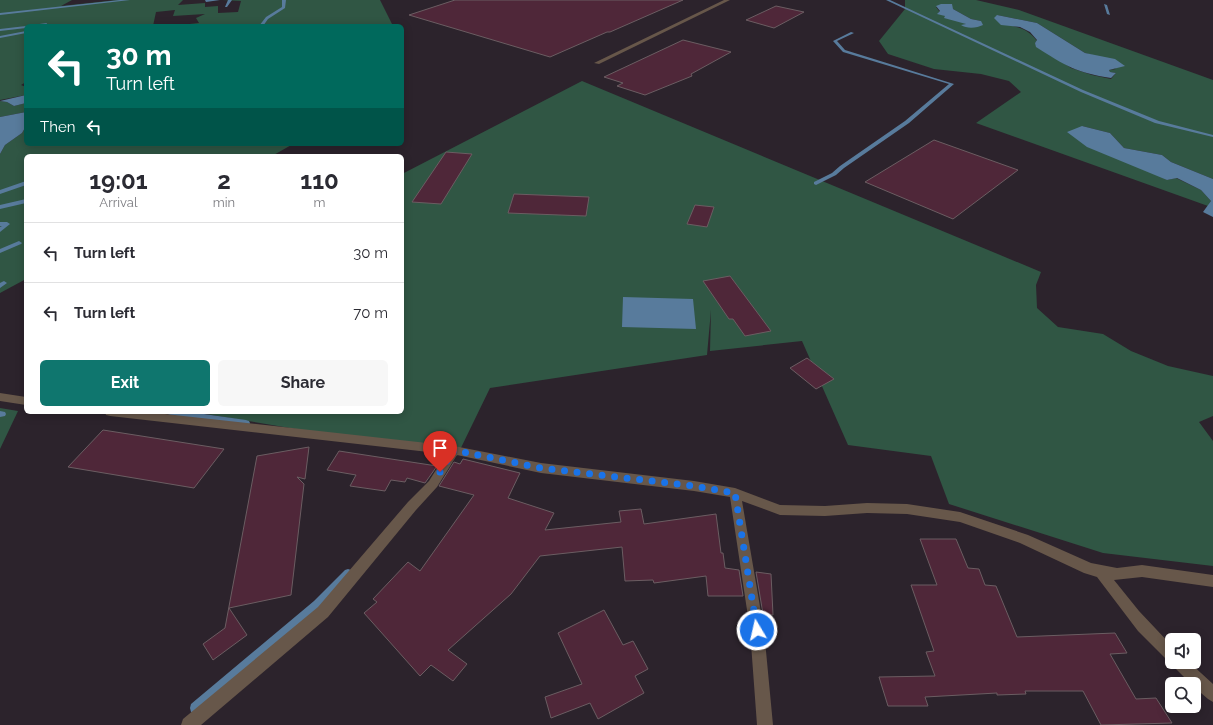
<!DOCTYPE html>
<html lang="en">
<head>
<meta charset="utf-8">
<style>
	:root { --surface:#fff; --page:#f7f7f7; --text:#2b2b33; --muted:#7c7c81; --line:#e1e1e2; --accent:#0f766e }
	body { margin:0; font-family:Raleway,sans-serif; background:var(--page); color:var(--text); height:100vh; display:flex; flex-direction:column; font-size:15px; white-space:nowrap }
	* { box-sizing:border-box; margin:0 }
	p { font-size:13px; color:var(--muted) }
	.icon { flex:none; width:22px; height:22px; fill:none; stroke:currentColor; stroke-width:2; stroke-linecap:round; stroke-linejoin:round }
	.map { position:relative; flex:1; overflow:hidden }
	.sheet { position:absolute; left:24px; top:154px; width:380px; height:260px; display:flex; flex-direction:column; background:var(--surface); border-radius:6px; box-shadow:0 2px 10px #0003 }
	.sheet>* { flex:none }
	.banner { position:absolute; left:24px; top:24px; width:380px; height:122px; border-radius:6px; box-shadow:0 2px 10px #0003; background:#00695c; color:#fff; overflow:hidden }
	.buttons { position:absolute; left:1165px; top:633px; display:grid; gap:8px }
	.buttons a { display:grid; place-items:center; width:36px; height:36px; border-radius:6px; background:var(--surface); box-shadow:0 2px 10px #0003; font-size:20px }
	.pin { position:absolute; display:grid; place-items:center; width:34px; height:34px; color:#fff; margin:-41px -17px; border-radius:50% 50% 50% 0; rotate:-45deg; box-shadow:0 0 4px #0007 }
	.pin .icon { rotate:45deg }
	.me { position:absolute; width:44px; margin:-22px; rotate:351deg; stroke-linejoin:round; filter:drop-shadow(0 0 3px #0008) }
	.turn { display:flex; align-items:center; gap:14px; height:84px; padding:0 16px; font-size:18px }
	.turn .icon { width:52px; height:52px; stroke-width:2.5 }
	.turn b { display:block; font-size:28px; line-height:34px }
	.then { display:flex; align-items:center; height:38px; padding:0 16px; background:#0003; gap:8px; font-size:15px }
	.eta { display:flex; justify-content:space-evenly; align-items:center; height:68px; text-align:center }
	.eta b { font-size:24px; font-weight:700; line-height:28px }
	.primary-button { display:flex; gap:8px; margin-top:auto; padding:8px 16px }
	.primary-button a { flex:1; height:46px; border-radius:6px; background:var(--accent); color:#fff; font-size:16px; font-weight:700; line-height:46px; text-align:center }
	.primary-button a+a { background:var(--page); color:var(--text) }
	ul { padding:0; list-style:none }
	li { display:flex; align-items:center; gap:12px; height:60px; padding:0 16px; border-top:1px solid var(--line) }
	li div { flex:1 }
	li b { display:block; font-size:15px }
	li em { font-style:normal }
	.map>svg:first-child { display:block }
	.green { fill:#305644; fill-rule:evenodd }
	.water { fill:#587b9c }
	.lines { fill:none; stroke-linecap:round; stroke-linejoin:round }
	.stream { fill:#587b9c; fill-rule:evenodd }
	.building { fill:#4f2739; stroke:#6b5d62 }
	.minor { fill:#67574a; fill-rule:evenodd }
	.route { stroke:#1a73e8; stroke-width:7; stroke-dasharray:0 12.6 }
</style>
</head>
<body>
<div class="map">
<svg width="1213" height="725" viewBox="0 0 1213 725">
	<rect width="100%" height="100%" fill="#2c232c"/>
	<path class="green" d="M0,0H72L61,6L117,0H183L178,5L205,3V7L218,6V13L238,12L241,1L222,0H380L393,26H171L199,23L196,18L205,14L173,16L175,10L156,12L153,26H26V82L21,85L26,87V95L0,100Z
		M905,0H976L1019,10L1213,80V179L1171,162L1162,155L1124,148L1110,133L1082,126L1167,180L1176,178L1201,190L1211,201L1208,206L976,123L1021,92L1009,81L981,74L934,69L888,54L879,41L905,9ZM936,7L953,9L971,19L981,21L962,25L967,24L938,13L940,12ZM997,15L1037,23L1085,53L1099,57L1116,69L1109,70L1110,72L1116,73L1111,79L1092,75L1071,68L1035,43L1037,41C1029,31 1024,29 1013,26C1007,24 1002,18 997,15Z
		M582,81L1041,272L1036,285L1037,308L1058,327L1103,334L1131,351L1168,366L1213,376V416L1199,422L1213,441V566L1103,553L949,504L931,456L848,445L802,341L710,351L711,310L707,355L490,388L457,456L194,412H402V174Z
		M0,101L7,102L14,106L26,103V112L0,117Z
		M26,126V144H293L272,156H26V279L0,293V154L5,145L22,133Z
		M0,408L18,411L0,449Z"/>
	<path class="water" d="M941,4H952L953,9L971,19L981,21L983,25C977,28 967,29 961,25L966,24L944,18L945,16L937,14L940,11L936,6Z
		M997,15L1037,23L1085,53L1115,59L1125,66L1109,70L1110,72L1116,73L1111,78C1077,73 1064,65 1036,47L1035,43L1037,40L1030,32L1020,27L1001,25L994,18Z
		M26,95V103L14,106L7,102L0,101Z
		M26,112V126L22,133L5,145L0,154V117Z
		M1082,126L1110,133L1124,148L1162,155L1171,162L1213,179V217L1203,212L1211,201L1201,190L1177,178L1167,180L1087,147L1067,132Z
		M623,297L693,299L696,329L622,327Z"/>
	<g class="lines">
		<path class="stream" d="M120,0H130L0,15V13Z
			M205,0H220L206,2Z
			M228,0H232L227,7H225Z
			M282,0H286L285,8L268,19L263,26H259L266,17L282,7Z
			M886,0H890L1083,90L1159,121L1213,135V137L1155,123L1081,92Z
			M1104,4L1107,5L1110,15L1107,14Z
			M47,23L46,25L30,26L32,25Z
			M26,26V28L0,31V29Z
			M26,31V33L0,38V36Z
			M851,32L854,33L837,41L845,50L954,84L909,123L844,168L836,175L816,185L814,184V182L832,173L840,166L905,121L949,84L843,52L833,41Z
			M26,181V185L0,194V190Z
			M26,199V203L0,209V205Z
			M0,222H7L10,224L0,232V227L2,226H0Z
			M19,241L22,243L21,244L0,253V249Z
			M4,281L7,283L0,288V283Z
			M0,411L5,412L6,414L5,416L0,417Z
			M166,412H190L246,420L249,421L250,423L249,425L246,426L170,415L167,414Z
			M348,569L351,570L353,573L351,576L320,607L199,712L195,713L191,712L190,708L191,704L314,601L345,570Z"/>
	</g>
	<path class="building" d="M455,0H683L610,32H607L550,57L409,15Z
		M776,6L804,12L774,28L746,20Z
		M683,40L731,52L691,74L692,76L645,95L617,86L623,83L604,77Z
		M934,140L1018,170L953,219L865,182Z
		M446,152L472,154L441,204L412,202Z
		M514,194L589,197L586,216L508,213Z
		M695,205L714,207L707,227L687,224Z
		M730,276L771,331L745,336L733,319H729L703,281Z
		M807,358L834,379L816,389L790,368Z
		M103,430L224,449L194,488L68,467Z
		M309,447L305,479L297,477L304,484L291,595L229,608L247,635L213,660L203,644L225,628L257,456Z
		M339,451L378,457L437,466L425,483L407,478L405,482L391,480L385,491L350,486L356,475L327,470Z
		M463,459L520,473L508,498L554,513L545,530L621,522L619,511L641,509L644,524L716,514L721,553H723L725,568L739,570L743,596H708L706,576L654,583L653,580L625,581L622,547L540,556L511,594L448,650L467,664L453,681L431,665L420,676L364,613L377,602L373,599L408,562L420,571L474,495L439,486L454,462L460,464Z
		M920,539H956L968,568L979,569L985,585L996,586L1017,637L1115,633L1127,653L1110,654L1136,699L1156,698L1172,723L1101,725L1083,691H1025L1026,694L997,695V693L925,697L928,706H888L879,677L935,676L926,652L934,651L911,585H937Z
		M756,572L771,574L773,615L763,614Z
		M604,610L623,645L633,641L648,669L635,676L644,693L598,719L590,703L551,718L545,697L582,684L558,633Z"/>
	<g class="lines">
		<path class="minor" d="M724,0H730L599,64L594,63Z
			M0,393L26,397V405L0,401Z
			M105,412H147L454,446L541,463L694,481L735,488L780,505L825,506L867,503L907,504L960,512L1028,535L1091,563L1117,568L1142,565L1213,575V587L1142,577L1114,580L1139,611L1172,646V662H1189L1213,684V702L1208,699L1194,687V684H1191L1138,631L1097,577L1084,573L1020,543L960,522L907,514L867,513L825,516L780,515L742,501L764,630L773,725H757L750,630L730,497L694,491L541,473L457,455L437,487L416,510L328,617L201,725H181L183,719L318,607L408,502L429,481L446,454L110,416L106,415Z"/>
	</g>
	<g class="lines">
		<path class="route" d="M440,472L454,450L541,468L694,486L735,493L757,630"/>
	</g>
</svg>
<div class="buttons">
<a><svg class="icon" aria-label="sound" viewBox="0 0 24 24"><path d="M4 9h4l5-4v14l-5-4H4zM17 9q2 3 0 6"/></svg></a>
<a><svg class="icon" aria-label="search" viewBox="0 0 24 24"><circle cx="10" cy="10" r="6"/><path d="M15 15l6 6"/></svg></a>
</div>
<div class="pin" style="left:440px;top:472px;background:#d93025"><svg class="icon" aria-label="arrive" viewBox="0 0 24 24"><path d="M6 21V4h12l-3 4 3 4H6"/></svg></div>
<svg class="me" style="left:757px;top:630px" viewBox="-20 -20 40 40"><circle r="17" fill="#1a73e8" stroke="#fff" stroke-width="3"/><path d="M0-11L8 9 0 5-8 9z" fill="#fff"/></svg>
<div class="banner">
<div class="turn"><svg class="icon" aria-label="left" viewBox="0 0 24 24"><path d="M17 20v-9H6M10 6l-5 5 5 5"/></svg><div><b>30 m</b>Turn left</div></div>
<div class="then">Then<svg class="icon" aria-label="left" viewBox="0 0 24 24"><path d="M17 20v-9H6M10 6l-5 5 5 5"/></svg></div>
</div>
<section class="sheet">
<div class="eta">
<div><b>19:01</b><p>Arrival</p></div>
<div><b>2</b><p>min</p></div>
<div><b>110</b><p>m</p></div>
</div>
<ul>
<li><svg class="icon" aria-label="left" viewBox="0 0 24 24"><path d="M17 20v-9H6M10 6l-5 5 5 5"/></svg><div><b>Turn left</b></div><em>30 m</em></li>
<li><svg class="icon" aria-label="left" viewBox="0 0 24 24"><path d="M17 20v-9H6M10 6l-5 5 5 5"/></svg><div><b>Turn left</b></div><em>70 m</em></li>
</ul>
<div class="primary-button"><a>Exit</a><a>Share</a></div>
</section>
</div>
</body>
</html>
